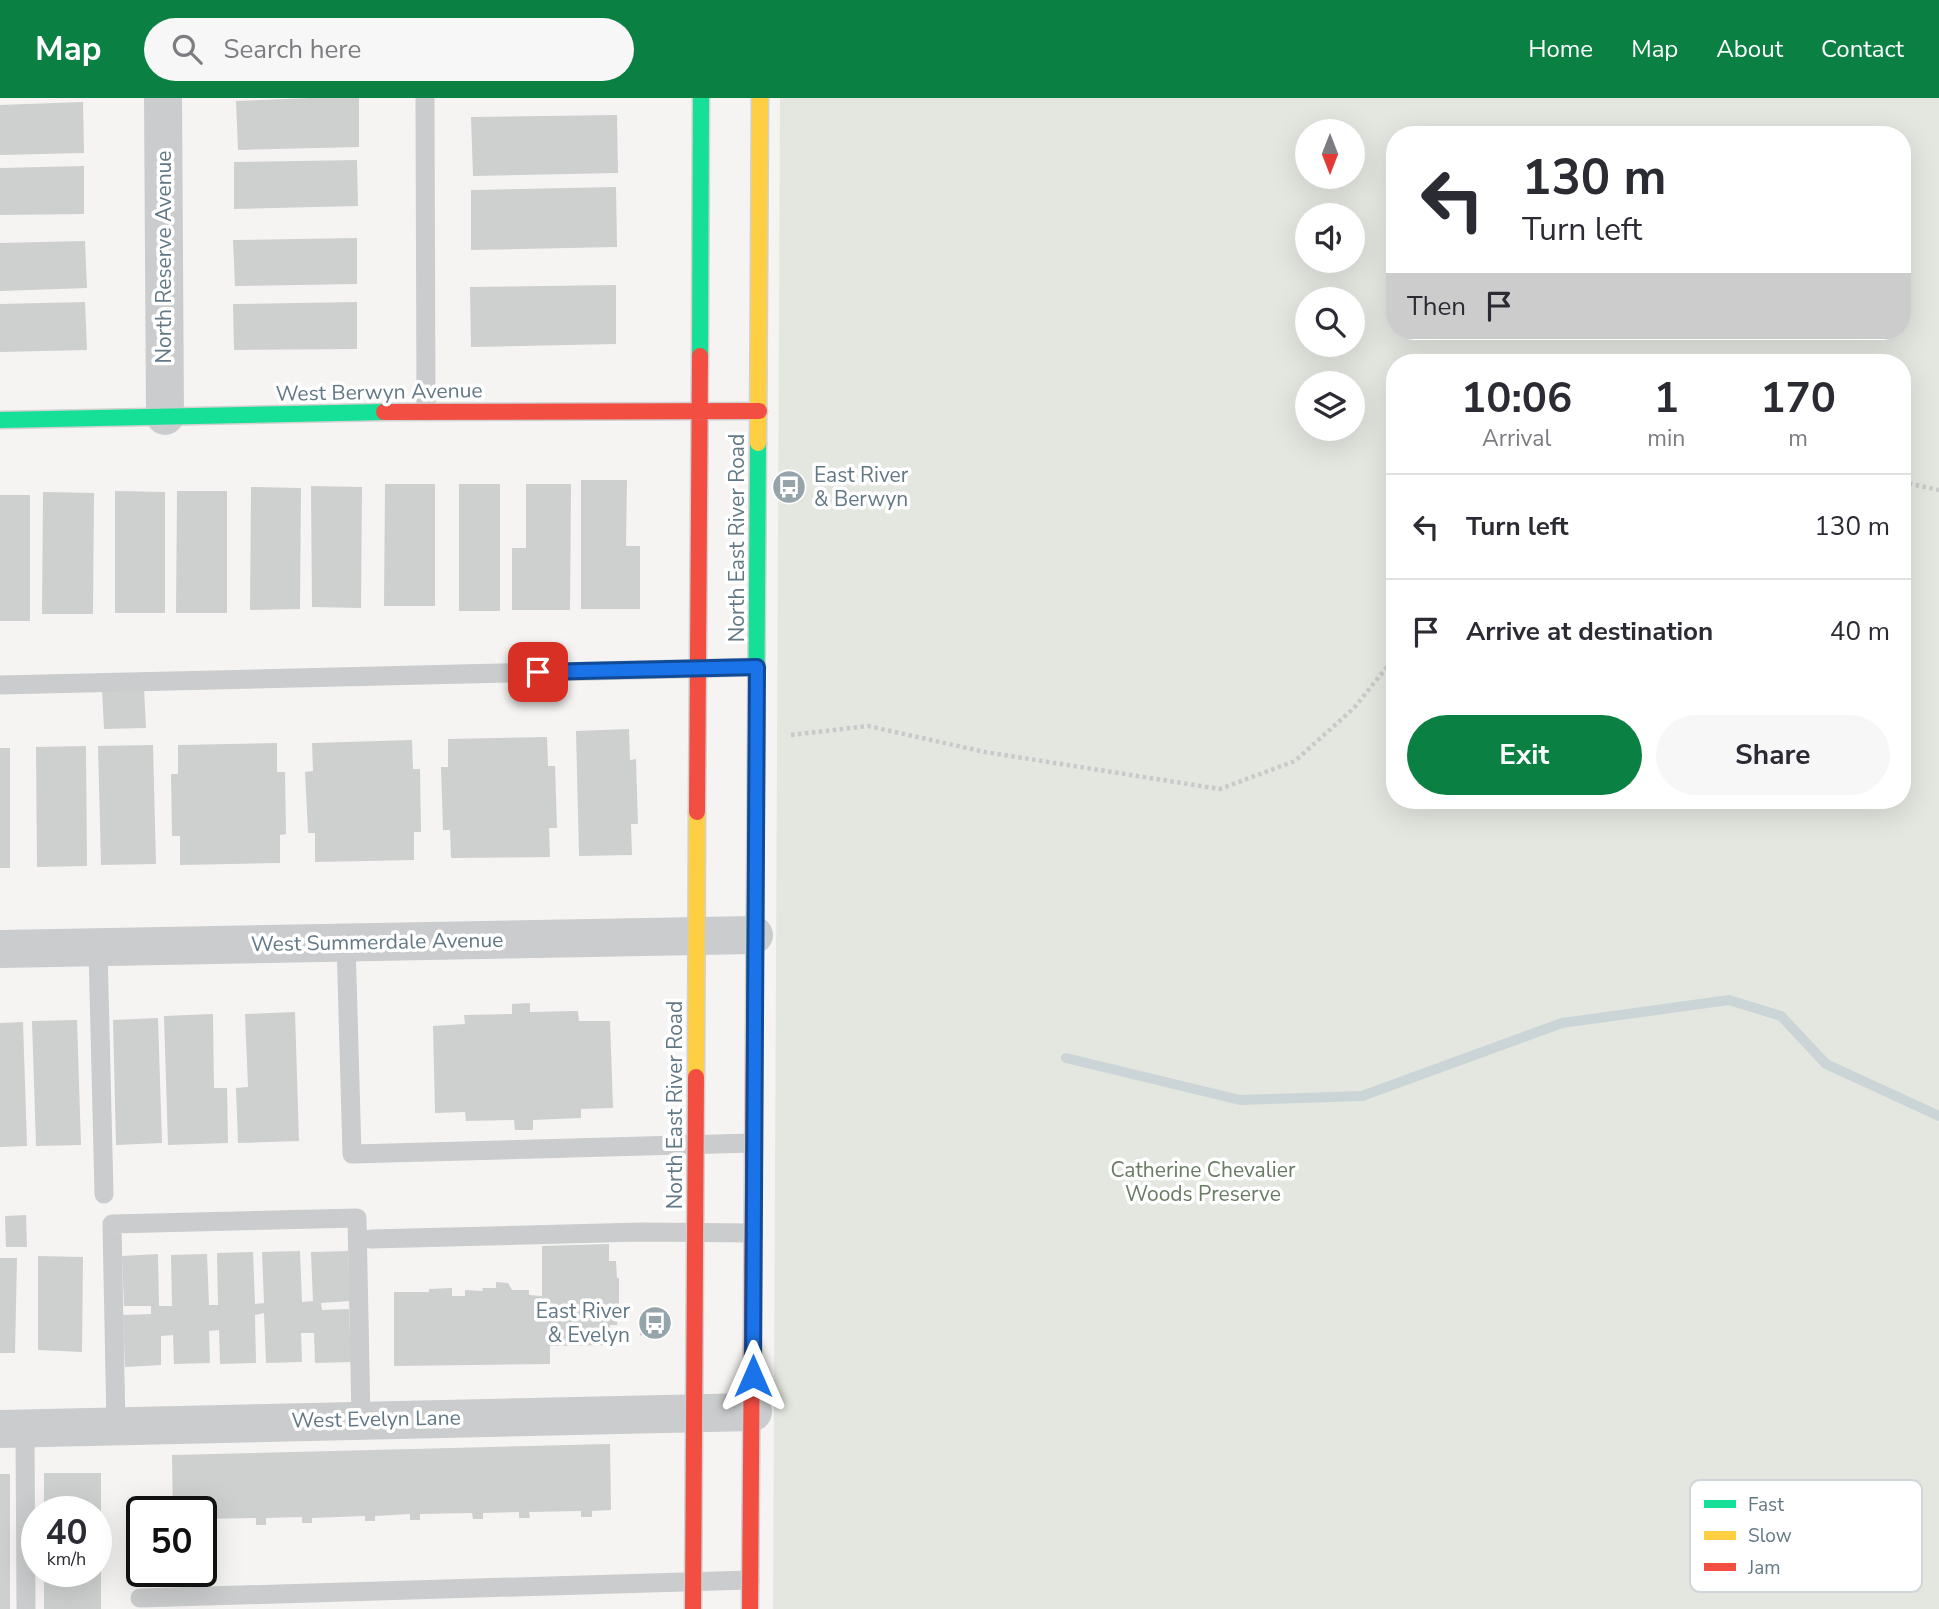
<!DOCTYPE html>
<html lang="en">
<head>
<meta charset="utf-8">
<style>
	:root { --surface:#fff; --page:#f7f7f7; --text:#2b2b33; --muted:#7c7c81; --line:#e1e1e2; --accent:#0b8043 }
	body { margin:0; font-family:"Nunito Sans",sans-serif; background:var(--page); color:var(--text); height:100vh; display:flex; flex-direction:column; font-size:26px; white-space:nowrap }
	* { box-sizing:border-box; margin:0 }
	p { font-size:23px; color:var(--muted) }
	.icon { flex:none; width:38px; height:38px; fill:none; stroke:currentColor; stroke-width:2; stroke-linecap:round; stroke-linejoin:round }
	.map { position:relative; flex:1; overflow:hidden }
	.panel { position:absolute; left:1386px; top:256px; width:525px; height:455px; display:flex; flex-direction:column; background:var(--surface); border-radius:28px; box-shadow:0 7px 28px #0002 }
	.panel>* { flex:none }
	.banner { position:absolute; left:1386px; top:28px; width:525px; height:214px; border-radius:28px; box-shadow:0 7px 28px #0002; background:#fff; color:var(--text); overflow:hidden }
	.needle { width:46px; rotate:180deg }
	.controls { position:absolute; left:1295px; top:21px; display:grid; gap:14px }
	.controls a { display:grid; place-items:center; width:70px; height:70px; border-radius:50%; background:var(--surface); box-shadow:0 7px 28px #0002; font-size:35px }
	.speed { position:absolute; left:21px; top:1398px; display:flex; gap:14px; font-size:35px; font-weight:700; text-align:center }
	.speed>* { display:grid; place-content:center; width:91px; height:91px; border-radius:50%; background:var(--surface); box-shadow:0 7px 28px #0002; line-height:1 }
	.speed small { font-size:18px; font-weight:400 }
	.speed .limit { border:4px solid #111; border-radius:10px; background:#fff; color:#111 }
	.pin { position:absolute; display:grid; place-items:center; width:60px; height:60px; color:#fff; margin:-30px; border-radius:14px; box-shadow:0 4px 10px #0006 }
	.me { position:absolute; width:77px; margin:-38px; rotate:0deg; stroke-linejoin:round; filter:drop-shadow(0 0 5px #0008) }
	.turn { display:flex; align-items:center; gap:24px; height:147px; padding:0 21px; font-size:32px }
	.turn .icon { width:91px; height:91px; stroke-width:2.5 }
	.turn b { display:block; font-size:49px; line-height:60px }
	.then { display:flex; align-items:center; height:66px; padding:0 21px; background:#0003; gap:14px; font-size:26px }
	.eta { display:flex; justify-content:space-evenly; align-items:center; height:119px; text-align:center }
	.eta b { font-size:42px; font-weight:700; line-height:49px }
	.button { display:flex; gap:14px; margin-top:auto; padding:14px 21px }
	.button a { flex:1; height:80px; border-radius:42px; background:var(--accent); color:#fff; font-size:28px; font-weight:700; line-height:80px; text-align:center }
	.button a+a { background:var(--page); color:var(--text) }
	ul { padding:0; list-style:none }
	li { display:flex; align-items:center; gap:21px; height:105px; padding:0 21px; border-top:2px solid var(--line) }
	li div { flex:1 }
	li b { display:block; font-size:26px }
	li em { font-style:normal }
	header { display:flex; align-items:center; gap:42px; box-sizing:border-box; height:98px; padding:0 35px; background:var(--accent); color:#fff }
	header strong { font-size:33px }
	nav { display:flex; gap:38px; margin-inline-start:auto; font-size:24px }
	.search { width:490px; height:63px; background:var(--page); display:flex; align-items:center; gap:18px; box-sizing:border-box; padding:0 24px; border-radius:38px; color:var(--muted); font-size:26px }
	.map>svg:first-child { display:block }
	.green { fill:#e4e7e0; fill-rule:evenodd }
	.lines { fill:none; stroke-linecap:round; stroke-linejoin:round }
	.stream { stroke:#cbd5d7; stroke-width:10 }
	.building { fill:#cecfcf }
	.fast-casing { stroke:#d0d1d1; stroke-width:19 }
	.slow-casing { stroke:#d0d1d1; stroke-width:19 }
	.jam-casing { stroke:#d0d1d1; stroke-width:19 }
	.path { stroke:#c8caca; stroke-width:4.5; stroke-dasharray:3.5 3.5; stroke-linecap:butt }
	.lane { stroke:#cacccd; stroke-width:19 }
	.street { stroke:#cacccd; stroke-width:38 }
	.fast { stroke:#16e098; stroke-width:16 }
	.slow { stroke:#ffcf43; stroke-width:16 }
	.jam { stroke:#f24e42; stroke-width:16 }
	.route-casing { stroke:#114b97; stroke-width:18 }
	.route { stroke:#1a73e8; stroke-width:12 }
	.labels { text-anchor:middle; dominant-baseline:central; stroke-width:7; stroke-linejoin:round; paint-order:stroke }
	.street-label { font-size:21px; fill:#627985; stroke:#fff }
	.poi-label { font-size:21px; fill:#627985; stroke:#fff; text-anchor:start }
	.park-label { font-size:21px; fill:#697b62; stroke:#fff }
	.key { fill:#fff; stroke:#d0d7da; stroke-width:2 }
	.key-label { font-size:19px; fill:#627985 }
</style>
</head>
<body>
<header>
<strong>Map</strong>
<div class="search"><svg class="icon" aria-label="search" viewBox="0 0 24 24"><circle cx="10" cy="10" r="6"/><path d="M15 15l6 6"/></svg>Search here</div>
<nav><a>Home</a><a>Map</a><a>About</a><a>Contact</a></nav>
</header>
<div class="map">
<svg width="1939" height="1511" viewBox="0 0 1939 1511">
	<rect width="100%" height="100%" fill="#f5f4f2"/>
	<path class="green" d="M780,0H1939V1511H773ZM1307,33H1353V79H1307ZM1395,37H1902V233H1395ZM1307,117H1353V163H1307ZM1307,201H1353V247H1307ZM1395,264H1902V702H1395ZM1307,285H1353V331H1307Z"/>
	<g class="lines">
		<path class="stream" d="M1066,960L1240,1002L1362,998L1562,925L1729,902L1781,918L1826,966L1939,1018"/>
	</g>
	<path class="building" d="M311,0H359V49L238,52L236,3Z
		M83,4L84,55L0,57V7Z
		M617,17L618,75L473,78L471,19Z
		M357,62L358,108L234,111V64Z
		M84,68V116L0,117V70Z
		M616,89L617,149L471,152V92Z
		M357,140V186L235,188L233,142Z
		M85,143L87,190L0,193V145Z
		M616,187V246L471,249L470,189Z
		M85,204L87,252L0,254V206Z
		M357,204V251L234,252L233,206Z
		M581,382H627L626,448H640V511H581Z
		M385,386H435V508H384Z
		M459,386H500V513H459Z
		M526,386H571L570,512H512V450H526Z
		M311,388L362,389L361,510L312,509Z
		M251,389L301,390L300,511L250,512Z
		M115,393L165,394V515H115Z
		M177,393H227V515H176Z
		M43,394L94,395L93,516H42Z
		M0,397H30V523H0Z
		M144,590L146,630L104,631L102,591Z
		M629,631L630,662L636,661L638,726H631L632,757L579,758L576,633Z
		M547,639L548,668H555L557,730H549L550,759L451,760L450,732H443L441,669H448V641Z
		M412,642L413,671H420L421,734H414V762L315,764V735H308L305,674L313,673L312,645Z
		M277,645V674H285L286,736L280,737V765L180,767V738H172L171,676H178V647Z
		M153,647L156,766L101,767L98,648Z
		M86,648L87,768L37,769L36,649Z
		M0,650H10V770H0Z
		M530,905V914L578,913L579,923H610L613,1010L581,1011V1020L533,1022V1032H515L514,1022L466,1023L465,1014L435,1015L433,928L465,926L464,917L512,916V906Z
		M295,914L299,1043L238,1045L236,990L248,989L245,916Z
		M213,916L214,990H227L228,1045L168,1047L164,918Z
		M158,920L162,1045L116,1047L113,922Z
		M77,922L81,1047L36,1048L32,923Z
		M23,924L27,1048L0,1049V925Z
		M26,1117L27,1149H6L5,1118Z
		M609,1146V1163H616L617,1180H619V1210L617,1227H610L611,1247L550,1248V1266L394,1268V1194H429V1191L452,1190V1198H465V1192L483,1193L482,1190H496V1184L508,1185L512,1192H529V1197L542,1198V1148Z
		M300,1153L302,1204L313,1203L311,1154L348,1153L350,1203L321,1205L322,1212L349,1211L351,1264L315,1265L314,1235H301L302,1264L266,1265L264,1215L255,1217L256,1265L220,1266L219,1232L209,1233L210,1265L174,1266L173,1237L161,1238V1267L125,1269L123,1217L151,1216V1208H124L122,1158L158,1156L159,1208H172L171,1157L207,1156L209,1207H218L217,1155L253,1154L255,1206L264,1205L262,1154Z
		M38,1158L83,1159L82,1254L38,1252Z
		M0,1160H17L15,1255H0Z
		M610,1346L611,1412L592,1413V1419H581V1413L529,1414L530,1420H519V1414L483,1415V1421H473L472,1415L420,1416V1422H410V1416L375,1418V1423H365V1418L312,1420V1425H302V1419L266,1420V1427H256V1420L201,1421V1414H173L172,1357Z
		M44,1375H101V1511H44V1474H96V1414H44Z
		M0,1376H10V1511H0Z"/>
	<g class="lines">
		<g class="fast-casing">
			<path id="fast" d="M700,258L701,0
				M0,322L384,314
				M754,938L758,345"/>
		</g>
		<g class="slow-casing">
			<path id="slow" d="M758,345L760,0
				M696,979L697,714"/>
		</g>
		<g class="jam-casing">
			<path id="jam" d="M384,314L759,313
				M697,714L700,258
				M693,1511L696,979
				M750,1511L754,938"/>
		</g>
		<path class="path" d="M1902,384L1939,392
			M791,637L868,628L985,654L1220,691L1295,663L1354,610L1395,559
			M640,1235H660"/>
		<path class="lane" d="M425,0L426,313
			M0,587L757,569
			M346,844L352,1056L753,1045
			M98,850L104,1096
			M371,1141L641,1134L753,1135
			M116,1328L112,1126L357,1120L361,1322
			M25,1330L26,1511
			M140,1500L750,1482"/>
		<path class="street" d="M163,0L165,318
			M0,851L754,837
			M0,1331L753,1314"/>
		<use href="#fast" class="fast"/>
		<use href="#slow" class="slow"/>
		<use href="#jam" class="jam"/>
	</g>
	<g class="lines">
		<g class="route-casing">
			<path id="route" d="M538,574L757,569L753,1278"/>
		</g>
		<use href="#route" class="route"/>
	</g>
	<defs>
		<g id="bus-disc" transform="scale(1.75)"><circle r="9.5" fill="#95a4ab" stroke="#fff"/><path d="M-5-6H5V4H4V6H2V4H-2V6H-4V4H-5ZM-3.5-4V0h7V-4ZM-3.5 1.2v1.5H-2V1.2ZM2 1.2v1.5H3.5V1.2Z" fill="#fff"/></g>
	</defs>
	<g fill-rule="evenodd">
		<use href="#bus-disc" x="789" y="389"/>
		<use href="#bus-disc" x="655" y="1225"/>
	</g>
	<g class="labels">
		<g class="street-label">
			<text transform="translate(164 159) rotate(-90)">North Reserve Avenue</text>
			<text transform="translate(379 294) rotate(-1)">West Berwyn Avenue</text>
			<text transform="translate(737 440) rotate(-90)">North East River Road</text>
			<text transform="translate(377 844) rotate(-1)">West Summerdale Avenue</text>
			<text transform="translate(675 1007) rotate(-90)">North East River Road</text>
			<text transform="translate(376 1321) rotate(-1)">West Evelyn Lane</text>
		</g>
		<g class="poi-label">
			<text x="814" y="377">East River<tspan x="814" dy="24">&amp; Berwyn</tspan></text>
			<text x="630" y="1213" text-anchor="end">East River<tspan x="630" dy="24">&amp; Evelyn</tspan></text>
		</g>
		<g class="park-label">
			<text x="1203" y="1072">Catherine Chevalier<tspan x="1203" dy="24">Woods Preserve</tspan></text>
		</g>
	</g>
	<rect x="1690" y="1382" width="232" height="112" rx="10" class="key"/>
	<rect x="1704" y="1402" width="32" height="8" fill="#16e098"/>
	<rect x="1704" y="1433" width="32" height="9" fill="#ffcf43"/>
	<rect x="1704" y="1465" width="32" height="8" fill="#f24e42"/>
	<g class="key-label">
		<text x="1748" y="1413">Fast</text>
		<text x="1748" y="1444">Slow</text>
		<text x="1748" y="1476">Jam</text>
	</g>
</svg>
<div class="controls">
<a><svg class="needle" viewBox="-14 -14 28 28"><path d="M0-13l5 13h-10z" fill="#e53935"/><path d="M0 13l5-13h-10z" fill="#7c7c81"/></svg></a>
<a><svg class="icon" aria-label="sound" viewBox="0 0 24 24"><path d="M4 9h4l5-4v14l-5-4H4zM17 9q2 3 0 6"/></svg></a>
<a><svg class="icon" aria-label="search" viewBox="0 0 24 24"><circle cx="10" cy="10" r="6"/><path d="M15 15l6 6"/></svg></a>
<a><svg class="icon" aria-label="layers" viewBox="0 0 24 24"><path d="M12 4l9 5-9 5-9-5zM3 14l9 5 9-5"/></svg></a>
</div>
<div class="speed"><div>40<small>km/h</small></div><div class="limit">50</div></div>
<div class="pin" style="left:538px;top:574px;background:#d93025"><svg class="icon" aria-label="arrive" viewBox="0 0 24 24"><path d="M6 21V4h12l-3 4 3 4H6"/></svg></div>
<svg class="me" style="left:753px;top:1278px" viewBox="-20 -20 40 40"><path d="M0-17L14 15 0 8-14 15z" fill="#1a73e8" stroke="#fff" stroke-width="4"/></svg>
<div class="banner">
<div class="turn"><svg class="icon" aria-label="left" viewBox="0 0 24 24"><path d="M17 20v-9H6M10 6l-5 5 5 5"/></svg><div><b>130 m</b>Turn left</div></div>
<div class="then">Then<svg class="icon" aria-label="arrive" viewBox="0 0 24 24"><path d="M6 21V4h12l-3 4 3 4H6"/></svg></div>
</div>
<section class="panel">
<div class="eta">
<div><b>10:06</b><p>Arrival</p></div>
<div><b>1</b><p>min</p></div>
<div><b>170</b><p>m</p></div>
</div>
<ul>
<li><svg class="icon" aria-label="left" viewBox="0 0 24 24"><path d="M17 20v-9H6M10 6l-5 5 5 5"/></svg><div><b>Turn left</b></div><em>130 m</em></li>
<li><svg class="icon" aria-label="arrive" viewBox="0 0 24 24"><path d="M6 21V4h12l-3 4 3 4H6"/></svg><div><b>Arrive at destination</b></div><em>40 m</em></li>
</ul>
<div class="button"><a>Exit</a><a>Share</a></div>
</section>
</div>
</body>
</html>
